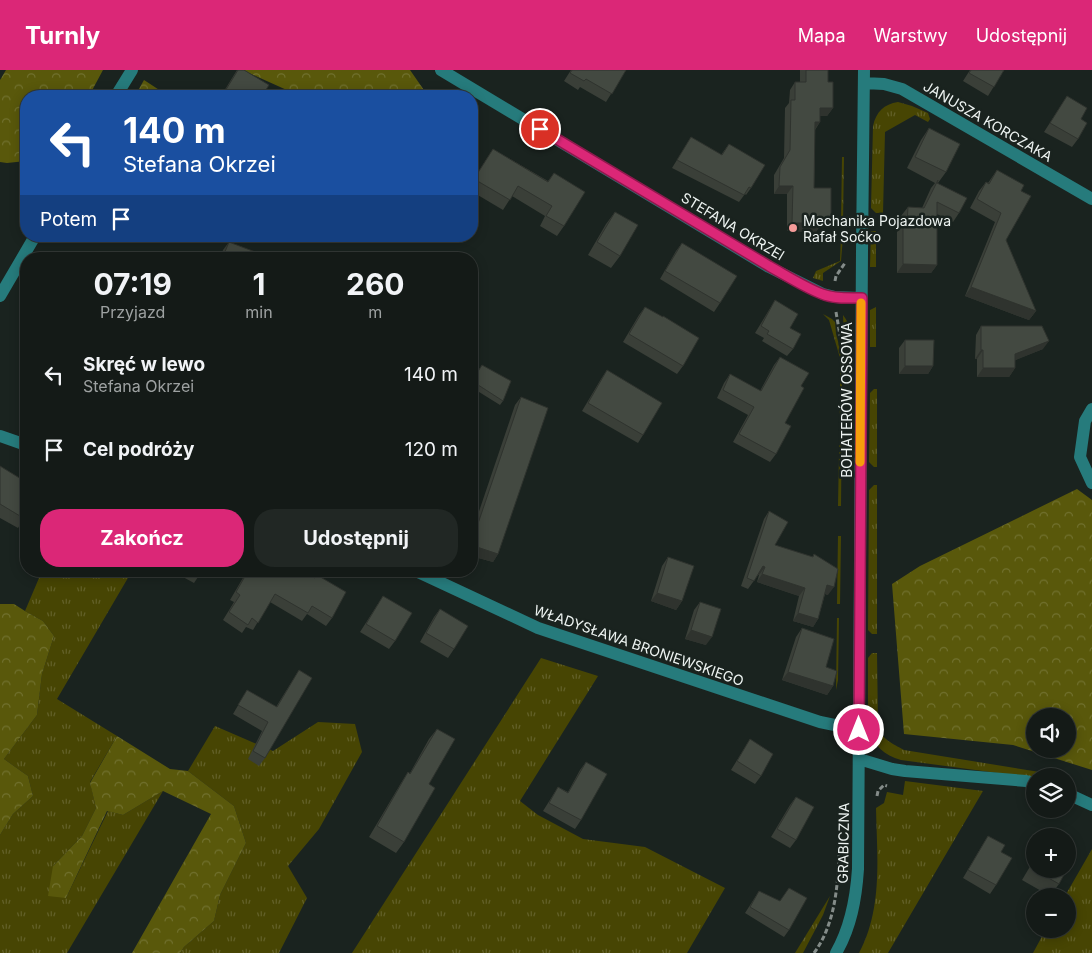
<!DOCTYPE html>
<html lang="pl">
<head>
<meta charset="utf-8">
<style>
	:root { --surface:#141a17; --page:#212724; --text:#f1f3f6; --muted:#9da1a1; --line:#333836; --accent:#db2777 }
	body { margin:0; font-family:Inter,sans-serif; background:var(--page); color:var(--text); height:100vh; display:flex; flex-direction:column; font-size:19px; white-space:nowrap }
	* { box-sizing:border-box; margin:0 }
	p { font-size:16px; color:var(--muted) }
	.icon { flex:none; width:28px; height:28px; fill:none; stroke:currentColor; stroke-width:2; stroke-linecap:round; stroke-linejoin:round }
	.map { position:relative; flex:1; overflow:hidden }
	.panel { position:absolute; left:20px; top:182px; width:458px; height:325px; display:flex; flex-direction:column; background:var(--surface); border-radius:20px; box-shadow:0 2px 12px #0003,0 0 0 1px var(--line) }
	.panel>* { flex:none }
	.guide { position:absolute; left:20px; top:20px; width:458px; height:152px; border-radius:20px; box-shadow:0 2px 12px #0003,0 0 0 1px var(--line); background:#1a4fa0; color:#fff; overflow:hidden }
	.buttons { position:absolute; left:1026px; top:638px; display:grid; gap:10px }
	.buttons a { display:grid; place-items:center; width:50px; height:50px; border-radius:50%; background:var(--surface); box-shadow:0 2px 12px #0003,0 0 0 1px var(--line); font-size:25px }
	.pin { position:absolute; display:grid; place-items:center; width:42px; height:42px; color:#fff; margin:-21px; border:2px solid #fff; border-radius:50%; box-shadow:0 1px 5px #0007 }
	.me { position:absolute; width:55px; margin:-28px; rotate:0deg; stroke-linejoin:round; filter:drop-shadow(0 0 4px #0008) }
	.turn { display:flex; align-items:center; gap:18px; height:105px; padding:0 20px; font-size:22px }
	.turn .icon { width:65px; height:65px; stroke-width:2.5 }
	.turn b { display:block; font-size:35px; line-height:42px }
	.then { display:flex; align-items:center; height:48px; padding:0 20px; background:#0003; gap:10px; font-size:19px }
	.eta { display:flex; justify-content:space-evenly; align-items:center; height:85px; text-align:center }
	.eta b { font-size:30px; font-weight:700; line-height:35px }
	.cta { display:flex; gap:10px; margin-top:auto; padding:10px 20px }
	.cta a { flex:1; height:58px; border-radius:20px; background:var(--accent); color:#fff; font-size:20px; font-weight:700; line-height:58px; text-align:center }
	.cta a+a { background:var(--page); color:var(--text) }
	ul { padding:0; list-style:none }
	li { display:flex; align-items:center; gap:15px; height:75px; padding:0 20px }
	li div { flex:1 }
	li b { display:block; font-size:19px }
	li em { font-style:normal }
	header { display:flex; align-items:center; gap:30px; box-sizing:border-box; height:70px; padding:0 25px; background:var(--accent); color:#fff }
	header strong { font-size:24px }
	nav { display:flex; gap:28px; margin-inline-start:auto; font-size:18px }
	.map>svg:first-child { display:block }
	.grass { fill:url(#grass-tufts) }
	.forest { fill:url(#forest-crowns); fill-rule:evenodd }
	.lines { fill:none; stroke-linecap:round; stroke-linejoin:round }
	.path { stroke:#848c89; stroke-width:3; stroke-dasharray:5 2.5; stroke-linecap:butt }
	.minor { stroke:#267b7c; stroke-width:12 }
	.wall { fill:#3a3f38 }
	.shaded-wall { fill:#2f332e }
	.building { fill:#434941; stroke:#2f332e }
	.route-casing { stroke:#8e194d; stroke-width:12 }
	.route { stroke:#db2777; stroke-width:9 }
	.slow { stroke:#f59e0b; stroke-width:9 }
	.poi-dot { fill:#f59b99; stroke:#1a231f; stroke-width:2 }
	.labels { text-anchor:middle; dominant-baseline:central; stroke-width:5; stroke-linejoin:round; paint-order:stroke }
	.street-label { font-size:14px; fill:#eef4f2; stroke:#1a231f }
	.poi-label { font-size:14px; fill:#eef4f2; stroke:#1a231f; text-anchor:start }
</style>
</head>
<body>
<header>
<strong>Turnly</strong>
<nav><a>Mapa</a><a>Warstwy</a><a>Udostępnij</a></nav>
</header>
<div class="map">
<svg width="1092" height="883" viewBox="0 0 1092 883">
	<defs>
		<pattern id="grass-tufts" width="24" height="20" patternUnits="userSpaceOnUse" patternTransform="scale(1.25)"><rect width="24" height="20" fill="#474503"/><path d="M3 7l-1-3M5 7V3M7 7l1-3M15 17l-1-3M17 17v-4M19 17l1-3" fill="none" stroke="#626028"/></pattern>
		<pattern id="forest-crowns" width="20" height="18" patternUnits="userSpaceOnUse" patternTransform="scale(1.25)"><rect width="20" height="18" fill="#59580b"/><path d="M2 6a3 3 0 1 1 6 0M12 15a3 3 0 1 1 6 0" fill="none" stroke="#71712f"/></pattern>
	</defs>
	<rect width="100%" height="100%" fill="#1a231f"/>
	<path class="grass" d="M898,32L912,36L928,43L930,49L928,52L915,45L885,62L883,143H876L871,138L873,56C876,42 884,34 898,32Z
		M842,87H844L843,153H841Z
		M871,161H876V197H870Z
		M841,166L843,167L841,191L823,203V211L813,208L816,201L840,191Z
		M876,237V277H870V240Z
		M823,244L832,249L835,252L836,264L842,286V317H840V288L829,250Z
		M843,245C853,258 852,271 852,286L850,287C849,271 843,262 843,245Z
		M874,319H877V397H874L869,392L870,323Z
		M840,330H842L841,436H838Z
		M874,415H877V564H872L868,560L869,420Z
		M838,466H841L840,534H837Z
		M42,501H132L57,629L117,666L90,712L96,738L82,766L53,796L66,828L108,741L123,745L163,721L67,883H0V765L13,744L33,726L28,706L4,689L37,645L42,604L54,566L43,551L25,541Z
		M837,548H839L838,610L836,620Z
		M872,583H877L878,656C882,670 892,673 904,680L1052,704L1049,706H1035V708L901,690C884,685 874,676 868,658V588Z
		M541,588L598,606L520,731L538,745L583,769L645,777L725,818L687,883H352Z
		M318,652L355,654L362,682L319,759L288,796L307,828L279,883H180L184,877L214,851L220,825L246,773L234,736L188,701L215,656L273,681Z
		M905,711L983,721L888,883H859C883,838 877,787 876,738L884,733L887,722L903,725Z
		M1092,779V883H1033L1046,859H1068V826H1065Z
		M830,826L823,845L803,883H795Z"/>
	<path class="forest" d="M6,0H103L89,26H26V91L7,93L0,92V10Z
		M242,0H410L426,23L424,26H305L302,25L301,26H287L289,21Z
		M144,10L167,25L166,26H135Z
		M1077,419L1092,430V700L1013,675L904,664L892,514L920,496ZM1035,646H1068V679H1035Z
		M0,534H14L25,541L43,551L54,566L42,604L37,645L4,689L28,706L33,726L13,744L0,765Z
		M117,666L170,699L188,701L234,736L246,773L220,825L214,851L184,877L180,883H132L211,744L163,721L123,745L107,741L66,828L48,826L53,796L82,766L96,738L90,713Z"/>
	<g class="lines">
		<path class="path" d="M835,211L836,206L845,193
			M836,242L840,265L844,275
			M877,726L878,721L884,715L887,716
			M814,883C839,849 838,803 840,763"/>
		<path class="minor" d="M441,0L769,197L823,224L835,227L861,228
			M864,13L884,14L902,19L1092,129
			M116,26L132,0
			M0,226L35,166
			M1092,339L1085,351L1080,387L1092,413
			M0,366L26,375
			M416,501L538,558L820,652L859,660
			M859,689L892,699L905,701L1026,711L1035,714
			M1068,724L1092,735
			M836,883C851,857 856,829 858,799L862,181L864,0"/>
	</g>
	<path class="wall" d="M237,0L262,26H221Z
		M571,0H626L606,32L580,17L578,20L564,11Z
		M800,0H828V12L833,38L827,46H820V52L815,60L814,118L831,148L825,156H820L816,162L787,161V124H774V105L784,88L785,38L789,33L790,20L795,12H800Z
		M970,0H1004L988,26L963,11Z
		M1067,26L1081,49L1078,69L1072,77L1044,62Z
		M929,58L946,102L938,113L959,143L953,152L937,144V195L931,203H897V162L901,157V146L908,137L922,138L931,118L935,113L907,98L921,70Z
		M691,67L721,85L729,74L751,118L746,125L745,124L739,132L672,98Z
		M493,79L548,111L554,103L564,156L557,166L540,156L545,146L512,126L503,140L471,121V113Z
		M997,100L1021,121L1006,170L1036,241L1029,250L965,226L995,152L970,138L979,121L986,112L988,113Z
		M615,142L620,186L611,198L588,185L606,154Z
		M229,172L271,189H220L223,180Z
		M682,173L720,233L714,242L660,209L676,181Z
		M775,230L793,279L787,286L762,271L764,268L755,263Z
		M645,237L683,296L677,304L623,272L639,245Z
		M981,256L1043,279L1015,290V298L1009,307H977V289H975L976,265Z
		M905,270L933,296L928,304H899V278Z
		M780,287L801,316L785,353L776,384L770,392L733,372L748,345L717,328L724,313L730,304L760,321L774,295Z
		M482,295L503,331L500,335L471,317V312Z
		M607,300L643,365L638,373L582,341L601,309Z
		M521,327L498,484L493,492L471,486V465L515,335Z
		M0,396L26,446L18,458L0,448Z
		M769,441L775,475L812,487L814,484L828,525L825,524L818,549L813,557L793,551L799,526L757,512L759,505H758L748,519L741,516L764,449Z
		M668,487L682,531L676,540L651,531L662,496Z
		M172,501H202L194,513Z
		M247,501H303L332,548L326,556L307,544L302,551L270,532L253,560L246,557L242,563L223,550L234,532L230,530Z
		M383,526L395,571L389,579L360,562Z
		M700,532L706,575L685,569L694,540Z
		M440,539L454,579L448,588L420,572L434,547Z
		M802,558L826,597L833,616L827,625L782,610L796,567Z
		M299,600L265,688L259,696L248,689L262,661L233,644L247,620L276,637Z
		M437,659L429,714L404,772L396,783L369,767L401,713L408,702L410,703L429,669Z
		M750,669L761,706L755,714L731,700Z
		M586,692L581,750L575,759L543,741L558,717L568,722L580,700Z
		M796,727V770L790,778L771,767L790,735Z
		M988,766L1001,782L996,815L990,824L963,808L983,774Z
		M1035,788V799L1059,814L1050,826L1022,810Z
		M759,821L789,860L784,867L745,843Z"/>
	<path class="shaded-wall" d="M820,38H833L827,46H814Z
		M815,52H820L814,60Z
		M779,116H793L787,124H774Z
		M822,147L831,148L825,156H820L816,162L787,161L792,153Z
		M903,194L937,195L931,203H897Z
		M971,217L1036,241L1029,250L965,226Z
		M1049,271L1043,279L1009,293L1015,284Z
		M981,280H983L977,289H975Z
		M905,296H933L928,304H899Z
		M983,298H1015L1009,307H977Z
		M471,475L498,484L493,492L471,486Z
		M763,496L765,497L759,505L757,504Z
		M762,504L805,518L799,526L757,512Z
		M827,515L834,517L828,525L822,523Z
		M657,523L682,531L676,540L651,531Z
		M798,543L818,549L813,557L793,551Z
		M691,560L712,567L706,575L685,569Z
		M788,602L833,616L827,625L782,610Z"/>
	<path class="building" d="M238,0H244L269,15L262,26H222Z
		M572,0H626L612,24L586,9L584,11L570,3Z
		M806,0H828V12H833V38H820V52H815L814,118H831V148L822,147V153H792L793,116H779L780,97L790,80L791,30H795V12H806Z
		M971,0H1004L994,17L969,3Z
		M1067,26L1087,38L1081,49L1087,53L1078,69L1050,53Z
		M929,58L960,74L946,102L915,87Z
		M691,67L722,85L729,74L765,95L751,118L749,117L744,125L677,90Z
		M493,79L548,112L554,103L585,122L564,156L546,146L552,136L518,116L510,130L474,109Z
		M997,100L1024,115L1021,121L1031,126L1006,170L1036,241L971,217L1001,143L977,129L986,112L989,114Z
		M938,110L937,113L967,128L959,143L937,132V195L903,194V153H907L908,137L924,138Z
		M615,142L638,155L620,186L597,172Z
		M229,172L271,188V189H222Z
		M682,173L737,206L720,233L665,201Z
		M775,230L798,244L790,258L801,264L793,279L767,264L769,261L761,256Z
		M645,237L663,247V246L699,268L683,296L629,264Z
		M981,256H1042L1049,271L1015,284V298H983V280H981Z
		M905,270H934L933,296H905Z
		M780,287L809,303L801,316L804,318L785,353L791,356L776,384L739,364L754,337L723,320L730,304L761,321Z
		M482,295L511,311L503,331L472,311Z
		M607,300L662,333L643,365L588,333Z
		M521,327L548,338L498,484L471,475V474Z
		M0,396L26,412V446L25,449L0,434Z
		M769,441L788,452L775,475L813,487L814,484L838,499L834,517L827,515L818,549L798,543L805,518L762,504L765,497L763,496L754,511L747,508Z
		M668,487L694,496L682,531L657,523Z
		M193,501H202L199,505Z
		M248,501H303L315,508L317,505L346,522L332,548L312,536L308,543L275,524L258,553L252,548L248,555L229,542L240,525L236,522Z
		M383,526L412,543L395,571L366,554Z
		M700,532L721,539L712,567L691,560Z
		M440,539L468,556L454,579L426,563Z
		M802,558L834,569L826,597L837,601L833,616L788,602Z
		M299,600L312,608L265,688L253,681L268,652L238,635L247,620L277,637Z
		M437,659L455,669L429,714L435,718L404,772L377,756L408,702L410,704Z
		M750,669L773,684L761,706L737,691Z
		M586,692L607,704L581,750L549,733L558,717L568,723Z
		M796,727L814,737L796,770L777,759Z
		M988,766L1005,775L1001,782L1012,788L996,815L968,800Z
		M1068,782L1074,786L1068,798Z
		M1035,791V799H1067L1059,814L1031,798Z
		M789,818L807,828L789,860L750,837L759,821L780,831Z"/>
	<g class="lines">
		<g class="route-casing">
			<path id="route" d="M540,59L769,196C787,206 804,217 822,224C834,229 849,228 862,228L859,660"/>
		</g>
		<use href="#route" class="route"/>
		<path class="slow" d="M860,392L861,233"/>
	</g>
	<circle class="poi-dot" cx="793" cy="158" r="5"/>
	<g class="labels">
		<g class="street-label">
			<text transform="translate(988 51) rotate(30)">JANUSZA KORCZAKA</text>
			<text transform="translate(733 156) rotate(31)">STEFANA OKRZEI</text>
			<text transform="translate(846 330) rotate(-90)">BOHATERÓW OSSOWA</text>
			<text transform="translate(639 575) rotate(19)">WŁADYSŁAWA BRONIEWSKIEGO</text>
			<text transform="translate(843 773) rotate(-89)">GRABICZNA</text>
		</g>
		<g class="poi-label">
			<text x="803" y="150">Mechanika Pojazdowa<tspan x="803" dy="16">Rafał Soćko</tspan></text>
		</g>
	</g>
</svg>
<div class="buttons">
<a><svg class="icon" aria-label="sound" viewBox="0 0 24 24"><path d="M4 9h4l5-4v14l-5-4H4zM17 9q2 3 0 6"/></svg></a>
<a><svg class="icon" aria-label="layers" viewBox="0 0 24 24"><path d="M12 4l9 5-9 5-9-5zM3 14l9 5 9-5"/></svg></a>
<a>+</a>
<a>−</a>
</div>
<div class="pin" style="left:540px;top:59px;background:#d93025"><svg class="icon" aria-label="arrive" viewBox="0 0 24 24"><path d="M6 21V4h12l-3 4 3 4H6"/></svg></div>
<svg class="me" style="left:859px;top:660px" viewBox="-20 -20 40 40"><circle r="17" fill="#db2777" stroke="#fff" stroke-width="3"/><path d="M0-11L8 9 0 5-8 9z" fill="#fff"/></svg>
<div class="guide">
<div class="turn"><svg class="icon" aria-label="left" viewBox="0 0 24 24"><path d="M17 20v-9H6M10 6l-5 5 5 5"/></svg><div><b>140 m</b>Stefana Okrzei</div></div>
<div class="then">Potem<svg class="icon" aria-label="arrive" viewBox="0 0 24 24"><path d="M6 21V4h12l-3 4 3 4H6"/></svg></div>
</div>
<section class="panel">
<div class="eta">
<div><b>07:19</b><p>Przyjazd</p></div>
<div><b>1</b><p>min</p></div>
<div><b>260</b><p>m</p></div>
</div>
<ul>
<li><svg class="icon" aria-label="left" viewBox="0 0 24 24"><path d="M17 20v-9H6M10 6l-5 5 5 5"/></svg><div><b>Skręć w lewo</b><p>Stefana Okrzei</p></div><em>140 m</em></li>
<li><svg class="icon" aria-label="arrive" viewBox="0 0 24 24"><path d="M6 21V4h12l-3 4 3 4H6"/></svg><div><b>Cel podróży</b></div><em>120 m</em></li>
</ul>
<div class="cta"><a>Zakończ</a><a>Udostępnij</a></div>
</section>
</div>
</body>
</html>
